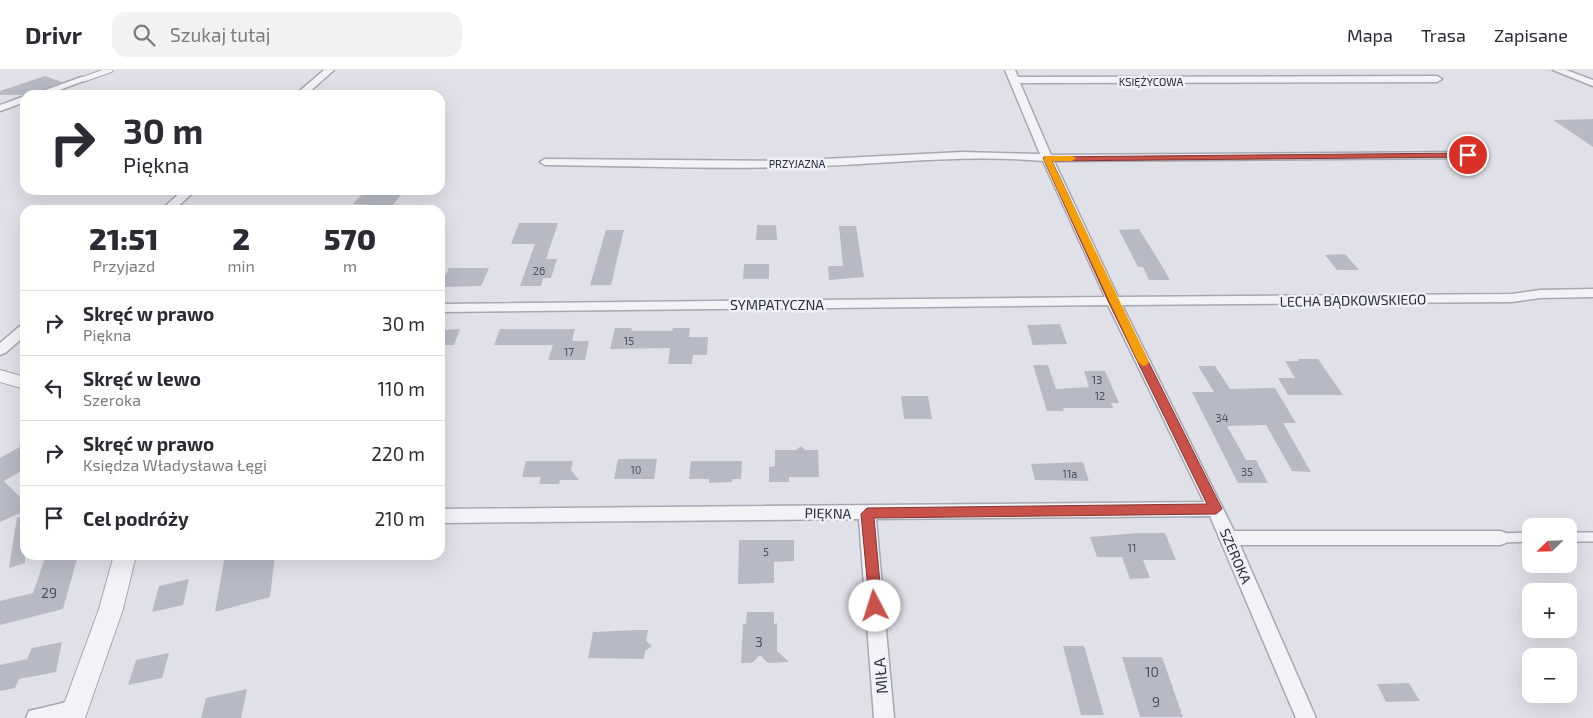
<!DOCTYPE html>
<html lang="pl">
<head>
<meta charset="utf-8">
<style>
	:root { --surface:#fff; --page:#f2f2f3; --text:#2b2b33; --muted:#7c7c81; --line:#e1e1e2 }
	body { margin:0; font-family:"Exo 2",sans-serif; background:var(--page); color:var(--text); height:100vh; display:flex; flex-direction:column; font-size:19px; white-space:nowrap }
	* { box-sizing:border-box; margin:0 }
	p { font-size:16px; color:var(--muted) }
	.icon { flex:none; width:28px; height:28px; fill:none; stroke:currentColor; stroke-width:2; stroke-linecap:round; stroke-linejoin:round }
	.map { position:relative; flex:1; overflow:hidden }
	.sheet { position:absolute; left:20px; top:135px; width:425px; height:355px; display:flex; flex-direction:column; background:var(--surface); border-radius:15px; box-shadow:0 5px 20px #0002 }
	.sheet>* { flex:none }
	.guide { position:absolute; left:20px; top:20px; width:425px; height:105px; border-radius:15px; box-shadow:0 5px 20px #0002; background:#fff; color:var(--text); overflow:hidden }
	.needle { width:32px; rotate:247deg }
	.buttons { position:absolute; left:1522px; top:448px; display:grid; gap:10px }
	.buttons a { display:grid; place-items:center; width:55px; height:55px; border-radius:10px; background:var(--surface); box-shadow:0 5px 20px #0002; font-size:25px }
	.pin { position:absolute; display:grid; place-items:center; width:42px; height:42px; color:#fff; margin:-21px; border:2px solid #fff; border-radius:50%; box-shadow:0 1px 5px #0007 }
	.me { position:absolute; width:55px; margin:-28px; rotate:355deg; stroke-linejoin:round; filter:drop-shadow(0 0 4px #0008) }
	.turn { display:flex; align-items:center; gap:18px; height:105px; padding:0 20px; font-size:22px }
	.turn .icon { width:65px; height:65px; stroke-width:2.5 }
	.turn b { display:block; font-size:35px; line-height:42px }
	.eta { display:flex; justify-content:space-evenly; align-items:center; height:85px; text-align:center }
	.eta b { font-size:30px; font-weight:800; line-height:35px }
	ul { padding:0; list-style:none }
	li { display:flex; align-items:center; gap:15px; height:65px; padding:0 20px; border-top:1px solid var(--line) }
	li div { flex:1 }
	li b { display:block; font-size:19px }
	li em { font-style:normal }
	header { display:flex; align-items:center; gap:30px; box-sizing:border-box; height:70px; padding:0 25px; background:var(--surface); border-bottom:1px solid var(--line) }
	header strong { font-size:24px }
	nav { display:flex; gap:28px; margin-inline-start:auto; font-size:18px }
	.search { width:350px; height:45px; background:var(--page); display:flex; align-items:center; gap:12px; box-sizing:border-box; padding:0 18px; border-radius:15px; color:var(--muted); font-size:19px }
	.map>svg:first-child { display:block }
	.building { fill:#b7bac5 }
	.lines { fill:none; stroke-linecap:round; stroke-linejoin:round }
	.service-far1-casing { stroke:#a5a7b2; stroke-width:7 }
	.service-casing { stroke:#a5a7b2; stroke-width:12 }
	.minor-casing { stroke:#a5a7b2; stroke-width:3 }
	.tertiary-casing { stroke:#a5a7b2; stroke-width:2 }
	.service-far1 { stroke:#f2f3f7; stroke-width:5 }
	.service { stroke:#f2f3f7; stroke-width:9 }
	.minor { fill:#f2f3f7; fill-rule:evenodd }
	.tertiary { fill:#f2f3f7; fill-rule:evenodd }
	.route { fill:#c8514a; stroke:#823530 }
	.slow { fill:#f59e0b }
	.labels { text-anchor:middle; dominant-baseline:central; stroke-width:5; stroke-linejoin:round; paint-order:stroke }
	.far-street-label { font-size:11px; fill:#292d3f; stroke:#eff1f6 }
	.number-label { font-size:11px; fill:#4c5060 }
	.street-label { font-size:14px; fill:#292d3f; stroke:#eff1f6 }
	.near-number-label { font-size:14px; fill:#4c5060 }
	.near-street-label { font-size:16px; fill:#292d3f; stroke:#eff1f6 }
</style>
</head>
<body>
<header>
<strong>Drivr</strong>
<div class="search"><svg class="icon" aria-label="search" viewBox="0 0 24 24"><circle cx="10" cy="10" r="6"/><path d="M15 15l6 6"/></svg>Szukaj tutaj</div>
<nav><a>Mapa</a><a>Trasa</a><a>Zapisane</a></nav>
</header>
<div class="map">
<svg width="1593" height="648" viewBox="0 0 1593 648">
	<rect width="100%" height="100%" fill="#e0e1e8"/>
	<path class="building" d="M45,6L62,12L30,25H0V21Z
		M1593,49V77L1553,50Z
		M366,120H405L392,136L353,134Z
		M519,153H558L546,189H557L551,208H543L541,216H520L535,174H511Z
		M757,155H776L777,170H756Z
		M839,156H856L864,207L829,210L828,196H843Z
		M1139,159L1159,191L1170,210H1149L1143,197H1138L1119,160Z
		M606,160H624L611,215H590Z
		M1345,184L1359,200H1337L1325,185Z
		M744,194H769V209H743Z
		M449,198H489L481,216L440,217Z
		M1060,254L1067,274L1033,275L1027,255Z
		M615,258H632L631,261H672L673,258H690L689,267H708L707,285H693L692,294H668L670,278L610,279Z
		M460,259L454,275H440V260Z
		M500,259H575L572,271H589L585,290H548L553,275H494Z
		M1298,289H1318L1343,325H1288L1278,308H1295L1285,291H1299Z
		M1033,295H1048L1056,319L1089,317L1084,301H1105L1119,333H1111L1113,338H1063L1064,341H1047Z
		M1198,296H1215L1230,319L1275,318L1296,353H1283L1311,402L1292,401L1266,355L1227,356L1246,390H1256L1268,413H1238L1192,322H1214Z
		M901,326H928L932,349H904Z
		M25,374V399L4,411L25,432V441L0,452V388Z
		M801,376L805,380H818L819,407H789V412H769V397L775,396V380H796Z
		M618,389H657L654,409H614Z
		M526,391H573L571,400L579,410H560L559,414H539L541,407H522Z
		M691,391H742L741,409H732V412L709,413V409H689Z
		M1083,392L1089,411L1035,410L1031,394Z
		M17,447L25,448V493L9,498Z
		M1138,463H1165L1176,490H1143L1150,508L1130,509L1122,487H1097L1090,467Z
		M739,470H794V491L774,492V513L738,514Z
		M46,485H78L63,539L0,555V531L33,523Z
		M225,485H275L270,527L215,542Z
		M189,509L183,535L152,542L159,516Z
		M747,542H774V554L777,553V581L789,592L768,593L760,585L752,593H741L743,554H746Z
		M635,560H648L646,571L652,576L645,581L644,589L588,588L593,562Z
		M62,572L56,602L19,609L15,618L0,621V595L27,589L32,578Z
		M1063,576H1084L1104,645H1081Z
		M169,583L162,608L128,615L136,590Z
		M1122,587H1162L1183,647H1140Z
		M1409,613L1420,631L1386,632L1377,614Z
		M247,619L241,648H201L206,628Z"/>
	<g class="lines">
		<g class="service-far1-casing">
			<path id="service-far1" d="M84,9L110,0"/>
		</g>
		<g class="service-casing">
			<path id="service" d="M1569,467H1593
				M1500,468L1531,467"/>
		</g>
		<g class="minor-casing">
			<path id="minor" d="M324,0H334L306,25H295Z
				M1005,0H1015L1018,7L1437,6L1442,9L1437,12L1020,13L1051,85L1467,82L1472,85L1467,88L1054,91L1118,227L1512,224L1540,220L1593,219V227L1540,228L1512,232L1122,235L1234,461H1500L1506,463L1509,468L1506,473L1500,475H1240L1316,648H1296L1210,446L876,449L894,648H874L859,449L440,453V439L1204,432L1108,235L440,242V234L1105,227L1043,91C968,84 894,93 819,96C728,100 636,96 545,95L540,92L545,89L785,91L962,82L1040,84Z
				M1553,0H1566L1593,10V16Z
				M81,7L89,9L46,25H32Z
				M25,26V32L0,41V35Z
				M183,120H196L174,140H161Z
				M25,255V266L5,283L0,285V273L20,256Z
				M75,630L82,633L85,640L80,648H26L29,641Z"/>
		</g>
		<g class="tertiary-casing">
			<path id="tertiary" d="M0,300L25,307V319L0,312Z
				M114,485H136L123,539L85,648H59L99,539Z"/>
		</g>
		<use href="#service-far1" class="service-far1"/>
		<use href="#service" class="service"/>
		<use href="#minor" class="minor"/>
		<use href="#tertiary" class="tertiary"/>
	</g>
	<path class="route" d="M1468,83H1470V87L1052,91L1119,233L1222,439L1216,444L874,448L882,536L880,541L875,543L870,541L861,444L867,438L1207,434L1109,233L1043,88L1044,87Z"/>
	<path class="slow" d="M1047,86H1072L1076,88L1072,91H1052L1149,292L1147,295L1143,296L1138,292L1043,88Z"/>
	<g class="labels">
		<g class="far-street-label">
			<text x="1151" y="11">KSIĘŻYCOWA</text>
			<text x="797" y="93">PRZYJAZNA</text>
		</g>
		<g class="number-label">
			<text x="539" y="200">26</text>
			<text x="629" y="270">15</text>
			<text x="569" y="281">17</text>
			<text x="1097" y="309">13</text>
			<text x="1100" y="325">12</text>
			<text x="1222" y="347">34</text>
			<text x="636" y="399">10</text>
			<text x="1247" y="401">35</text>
			<text x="1070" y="403">11a</text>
			<text x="1132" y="477">11</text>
			<text x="766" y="481">5</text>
		</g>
		<g class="street-label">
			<text transform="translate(1353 230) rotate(-1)">LECHA BĄDKOWSKIEGO</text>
			<text x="777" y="234">SYMPATYCZNA</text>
			<text transform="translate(828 443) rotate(1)">PIĘKNA</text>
			<text transform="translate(1236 486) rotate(67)">SZEROKA</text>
		</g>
		<g class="near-number-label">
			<text x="49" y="522">29</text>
			<text x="759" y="571">3</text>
			<text x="1152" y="601">10</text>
			<text x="1156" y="631">9</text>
		</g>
		<g class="near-street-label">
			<text transform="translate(880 606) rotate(-95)">MIŁA</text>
		</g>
	</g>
</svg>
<div class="buttons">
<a><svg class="needle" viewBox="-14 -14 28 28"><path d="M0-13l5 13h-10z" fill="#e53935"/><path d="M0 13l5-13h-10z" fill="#7c7c81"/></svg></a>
<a>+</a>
<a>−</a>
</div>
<div class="pin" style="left:1468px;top:85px;background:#d93025"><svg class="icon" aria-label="arrive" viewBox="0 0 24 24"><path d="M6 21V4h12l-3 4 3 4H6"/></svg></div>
<svg class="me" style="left:875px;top:536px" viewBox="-20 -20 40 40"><circle r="19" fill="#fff"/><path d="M0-13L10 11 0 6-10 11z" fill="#c8514a"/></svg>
<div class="guide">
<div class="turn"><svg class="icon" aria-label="right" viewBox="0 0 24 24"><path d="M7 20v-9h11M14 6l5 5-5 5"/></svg><div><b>30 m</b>Piękna</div></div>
</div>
<section class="sheet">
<div class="eta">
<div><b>21:51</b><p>Przyjazd</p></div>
<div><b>2</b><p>min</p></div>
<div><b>570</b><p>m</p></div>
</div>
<ul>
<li><svg class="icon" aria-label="right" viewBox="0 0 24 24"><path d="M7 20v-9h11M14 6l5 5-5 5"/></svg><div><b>Skręć w prawo</b><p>Piękna</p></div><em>30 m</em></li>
<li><svg class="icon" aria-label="left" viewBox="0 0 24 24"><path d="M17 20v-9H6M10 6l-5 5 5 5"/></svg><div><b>Skręć w lewo</b><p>Szeroka</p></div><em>110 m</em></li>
<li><svg class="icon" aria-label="right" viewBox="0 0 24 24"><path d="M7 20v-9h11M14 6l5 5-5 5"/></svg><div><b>Skręć w prawo</b><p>Księdza Władysława Łęgi</p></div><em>220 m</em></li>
<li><svg class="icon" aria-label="arrive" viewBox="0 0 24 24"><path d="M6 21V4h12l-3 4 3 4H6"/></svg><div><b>Cel podróży</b></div><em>210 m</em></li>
</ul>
</section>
</div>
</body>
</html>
